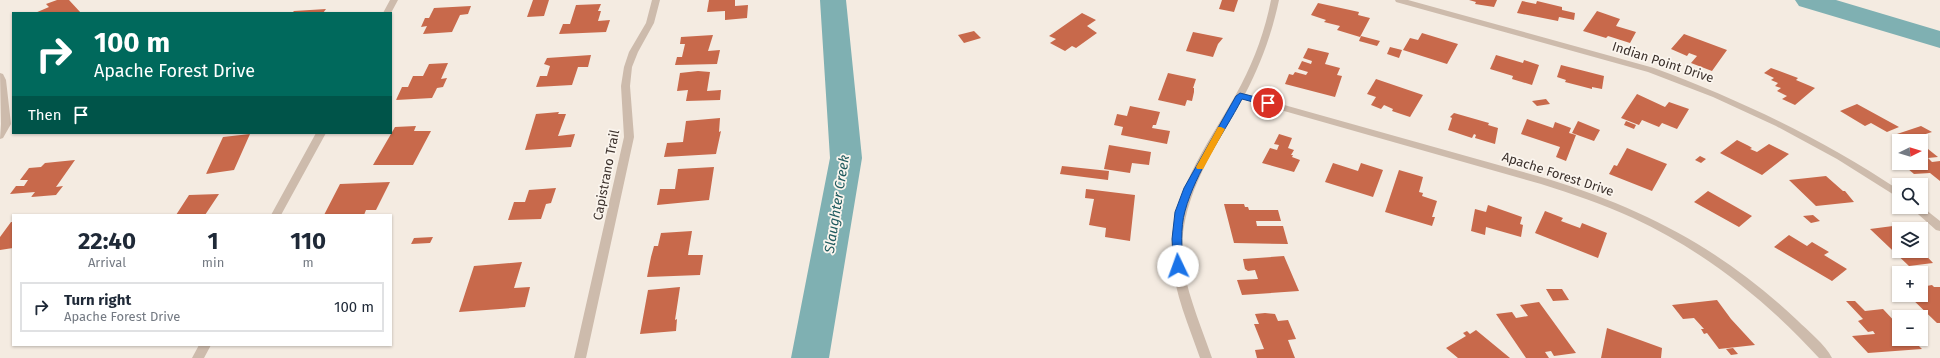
<!DOCTYPE html>
<html lang="en">
<head>
<meta charset="utf-8">
<style>
	:root { --surface:#fff; --page:#f6f6f7; --text:#1f2937; --muted:#747a83; --line:#e0e1e3 }
	body { margin:0; font-family:"Fira Sans",sans-serif; background:var(--page); color:var(--text); height:100vh; display:flex; flex-direction:column; font-size:15px; white-space:nowrap }
	* { box-sizing:border-box; margin:0 }
	p { font-size:13px; color:var(--muted) }
	.icon { flex:none; width:22px; height:22px; fill:none; stroke:currentColor; stroke-width:2; stroke-linecap:round; stroke-linejoin:round }
	.map { position:relative; flex:1; overflow:hidden }
	.drawer { position:absolute; left:12px; top:214px; width:380px; height:132px; display:flex; flex-direction:column; background:var(--surface); border-radius:0px; box-shadow:0 1px 3px #0004 }
	.drawer>* { flex:none }
	.guide { position:absolute; left:12px; top:12px; width:380px; height:122px; border-radius:0px; box-shadow:0 1px 3px #0004; background:#00695c; color:#fff; overflow:hidden }
	.needle { width:26px; rotate:85deg }
	.buttons { position:absolute; left:1892px; top:134px; display:grid; gap:8px }
	.buttons a { display:grid; place-items:center; width:36px; height:36px; border-radius:0px; background:var(--surface); box-shadow:0 1px 3px #0004; font-size:20px }
	.pin { position:absolute; display:grid; place-items:center; width:34px; height:34px; color:#fff; margin:-17px; border:2px solid #fff; border-radius:50%; box-shadow:0 1px 4px #0007 }
	.me { position:absolute; width:44px; margin:-22px; rotate:357deg; stroke-linejoin:round; filter:drop-shadow(0 0 3px #0008) }
	.turn { display:flex; align-items:center; gap:14px; height:84px; padding:0 16px; font-size:18px }
	.turn .icon { width:52px; height:52px; stroke-width:2.5 }
	.turn b { display:block; font-size:28px; line-height:34px }
	.then { display:flex; align-items:center; height:38px; padding:0 16px; background:#0003; gap:8px; font-size:15px }
	.eta { display:flex; justify-content:space-evenly; align-items:center; height:68px; text-align:center }
	.eta b { font-size:24px; font-weight:700; line-height:28px }
	ul { padding:0; list-style:none }
	li { display:flex; align-items:center; gap:12px; height:50px; margin:0 8px 6px; padding:0 8px; border:2px solid var(--line); border-radius:0px }
	li div { flex:1 }
	li b { display:block; font-size:15px }
	li em { font-style:normal }
	.map>svg:first-child { display:block }
	.lines { fill:none; stroke-linecap:round; stroke-linejoin:round }
	.river { fill:#7fb0b2; fill-rule:evenodd }
	.building { fill:#c8694b }
	.street { fill:#cdbbac; fill-rule:evenodd }
	.route { fill:#1a73e8; stroke:#114b97 }
	.slow { fill:#f59e0b }
	.labels { text-anchor:middle; dominant-baseline:central; stroke-width:3.5; stroke-linejoin:round; paint-order:stroke }
	.street-label { font-size:13px; fill:#3b302b; stroke:#fbf5ee }
	.water-label { font-size:14px; font-style:italic; fill:#1f5a5e; stroke:#fbf5ee }
</style>
</head>
<body>
<div class="map">
<svg width="1940" height="358" viewBox="0 0 1940 358">
	<rect width="100%" height="100%" fill="#f4ebe1"/>
	<g class="lines">
		<path class="river" d="M820,0H846L862,158L829,358H791L830,158Z
			M1795,0H1836L1940,31V48L1799,6Z"/>
	</g>
	<path class="building" d="M57,0H69L81,13H35L49,7L46,4Z
		M533,0H549L544,16L527,17Z
		M709,0H735V6L748,5L747,18L725,20V11L707,12Z
		M1222,0H1238L1234,12L1219,9Z
		M1469,0H1497L1494,7L1475,4L1476,2Z
		M1522,1L1536,4L1537,1L1562,7V10L1575,13L1574,20L1559,17L1558,21L1517,13Z
		M1318,3L1359,12L1358,15L1370,18L1360,37L1337,30L1340,26L1324,22L1326,20L1311,15Z
		M601,4L598,11H601L598,21L610,20L606,32L559,34L563,24H570L576,5Z
		M471,6L468,14L460,15L452,32L423,34L427,26L421,27L425,18H429L434,8Z
		M326,9L323,13H292L294,11Z
		M1597,11L1620,19L1616,26L1636,32L1630,43L1608,36L1606,38L1583,31Z
		M1082,13L1096,20L1087,26L1097,33L1076,48L1072,46L1065,51L1050,43L1056,39L1049,36Z
		M974,31L981,38L964,43L958,35Z
		M1193,32L1223,38L1218,44L1213,57L1186,51Z
		M1422,33L1458,44L1447,64L1403,50L1410,38L1418,40Z
		M1684,34L1727,50L1712,71L1691,63L1697,56L1689,53L1687,56L1671,49Z
		M713,35L708,51L720,50L717,64L675,65L677,57H682L685,44H680L681,37Z
		M1361,36L1380,41L1377,46L1359,41Z
		M1390,47L1402,50L1399,58L1387,54Z
		M1308,48L1329,53L1325,64L1340,68L1337,75L1342,76L1335,97L1285,84L1289,74L1293,75L1295,72L1306,75L1308,72L1298,69L1302,61L1311,64L1312,61L1303,58Z
		M591,55L588,67H578L572,85L536,87L540,76H547L550,66L544,64L547,58Z
		M1496,55L1523,63L1524,60L1539,65L1532,85L1512,79L1513,76L1490,69Z
		M448,63L441,79L447,78L443,87L437,88L432,98L396,100L402,87H408L413,76H423L429,64Z
		M1561,65L1604,76L1602,89L1592,87V89L1565,82L1566,80L1557,77Z
		M1771,68L1798,78L1796,80L1815,88L1795,105L1782,99L1787,96L1777,91L1781,88L1775,86L1778,83L1771,80L1774,78L1764,73Z
		M698,71L710,72L707,91L721,90L720,100L686,101L688,90L677,91L680,73Z
		M1168,73L1196,79L1193,88H1194V92L1192,101L1187,100L1185,106L1158,100Z
		M1376,79L1423,95L1410,117L1392,111L1393,109L1384,105L1381,109L1371,105L1376,97L1367,94Z
		M1637,94L1665,107L1669,102L1689,109L1677,129L1662,123L1659,127L1642,120L1639,125L1621,118Z
		M1546,99L1550,104L1537,106L1532,101Z
		M1857,104L1899,127L1887,132L1871,123L1865,126L1840,111Z
		M1130,106L1160,112L1156,125H1153L1152,128L1170,131L1167,144L1121,135L1123,127L1114,125L1117,114L1127,116Z
		M559,112L558,114H566L558,136L575,134L571,147L525,150L536,114Z
		M1454,113L1489,123L1488,125L1498,128L1495,144L1475,138L1476,135L1474,134L1472,138L1448,130L1452,118L1450,117Z
		M720,118L719,132L721,131L716,154L664,157L667,143L683,142L686,121Z
		M1527,119L1553,128L1555,122L1571,128L1569,133L1576,135L1566,161L1556,157L1560,147L1521,134Z
		M1578,121L1600,130L1594,141L1572,133Z
		M1626,121L1636,125L1634,129L1624,125Z
		M416,126L414,131H431L413,165H373L395,127Z
		M1921,126L1932,132L1907,140L1897,134Z
		M250,134L234,170L206,174L223,137Z
		M1279,134L1292,138L1288,148L1294,150L1291,155H1293L1292,157L1300,160L1294,172L1262,163L1270,148L1277,150L1279,145L1274,144Z
		M1737,140L1749,146L1752,148L1750,149L1757,152L1769,144L1789,154L1762,175L1720,153Z
		M1109,145L1151,152L1149,165L1132,163L1130,173L1104,169Z
		M1627,148L1667,164L1652,191L1609,174L1614,165L1617,166Z
		M1928,149L1938,157L1928,158L1932,162L1940,161V181L1930,173L1914,174L1901,163H1921V150Z
		M1700,156L1706,159L1701,163L1695,160Z
		M75,160L56,187L63,186L56,195L31,197L35,192L10,194L16,186H24L28,180H20L29,168L41,167L45,163Z
		M1333,163L1358,171L1361,163L1383,170L1373,197L1325,182Z
		M1062,166L1109,171L1108,180L1060,174Z
		M714,167L709,200L657,205L660,189H675L678,169Z
		M1399,170L1423,177L1419,192L1423,193L1422,196L1437,201L1432,217H1435L1432,226L1385,212Z
		M1826,176L1843,191H1845L1854,202L1816,206L1789,180Z
		M390,182L376,210H366L364,215H324L340,184Z
		M556,188L551,203L546,204L541,219L508,220L514,202H525L529,190Z
		M1086,189L1135,195L1130,241L1105,237L1106,228L1089,225L1094,199L1085,198Z
		M1708,191L1752,216L1739,227L1694,202Z
		M219,194L205,215H176L189,195Z
		M1224,204H1244L1245,207H1248L1249,210H1278L1281,221H1256L1257,226H1283L1288,244L1234,243Z
		M1488,205L1522,217L1520,224L1523,225L1521,237L1486,227L1485,235L1471,231L1475,209L1486,212Z
		M1545,211L1563,218L1561,221L1580,228L1582,223L1607,233L1598,258L1535,233Z
		M1813,215L1820,221L1811,223L1803,216Z
		M11,222H13V248L0,250V237Z
		M1893,226L1899,231V251H1922L1933,263L1909,266L1870,229Z
		M692,231L688,255H703L700,275L647,277L651,257L654,246H658L661,233Z
		M1789,235L1807,246L1812,242L1829,252L1824,255L1847,269L1832,281L1774,247Z
		M433,237L430,243L411,244L414,238Z
		M1284,256L1299,291L1242,295L1237,280L1258,279L1255,270L1248,271L1245,269L1243,259Z
		M522,262L514,288L530,287L525,307L459,312L474,266Z
		M1932,285L1934,287H1940V323H1937L1908,295H1921V287Z
		M680,287L675,320L677,319L676,331L640,334L648,290Z
		M1546,289H1562L1569,300L1553,301Z
		M1717,300L1731,319L1755,345L1719,349L1707,333L1704,334L1701,329H1704L1694,318L1683,319L1672,305Z
		M1846,301H1855L1865,311L1883,309L1899,326V339H1912L1922,349L1868,353L1852,336L1875,334L1873,331L1868,332L1858,321L1863,319Z
		M1539,302L1576,353L1554,356L1551,351L1545,352L1549,358H1526L1496,314L1512,312L1516,318L1528,316L1520,305Z
		M1265,313L1275,314L1278,321L1288,320L1296,339L1288,340L1295,358H1257L1255,350L1264,349L1254,324H1259L1255,314Z
		M1607,328L1662,348L1661,358H1601Z
		M1476,330L1510,358H1458L1446,348L1466,336L1463,333L1467,331L1470,334Z
		M1733,348L1738,354L1731,355L1726,349Z"/>
	<g class="lines">
		<path class="street" d="M390,0H398L391,13H383Z
			M652,0H660L654,23L638,52L632,67L630,86L634,137L586,358H574L624,137L621,86L624,67L629,52L646,23Z
			M1271,0H1279C1272,33 1261,64 1245,94L1548,179C1645,209 1723,250 1797,320C1808,331 1825,344 1832,358H1819C1766,300 1704,251 1633,218C1603,204 1572,194 1541,184L1242,99C1213,152 1173,207 1184,271C1190,301 1202,329 1212,358H1200C1189,326 1174,293 1172,259C1167,193 1212,140 1241,85C1255,58 1265,30 1271,0Z
			M1395,0H1408L1654,68C1741,100 1822,139 1899,190V198L1837,159L1776,126L1713,97L1648,72L1396,2Z
			M0,73L3,74L6,80L11,124L3,138L0,139L1,124Z
			M316,133H326L281,215H271Z
			M1921,206L1940,221V231L1936,230L1910,207Z
			M199,345H211L204,358H192Z"/>
	</g>
	<path class="route" d="M1240,93L1271,101L1273,103L1268,106L1242,99C1223,135 1196,171 1185,211C1180,228 1182,249 1183,266L1181,269H1174L1172,239L1175,212L1184,188L1236,96Z"/>
	<path class="slow" d="M1218,127H1221L1225,129L1203,169H1197L1196,167Z"/>
	<g class="labels">
		<g class="street-label">
			<text transform="translate(1663 62) rotate(18)">Indian Point Drive</text>
			<text transform="translate(1558 174) rotate(18)">Apache Forest Drive</text>
			<text transform="translate(606 175) rotate(-79)">Capistrano Trail</text>
		</g>
		<g class="water-label">
			<text transform="translate(837 204) rotate(-81)">Slaughter Creek</text>
		</g>
	</g>
</svg>
<div class="buttons">
<a><svg class="needle" viewBox="-14 -14 28 28"><path d="M0-13l5 13h-10z" fill="#e53935"/><path d="M0 13l5-13h-10z" fill="#747a83"/></svg></a>
<a><svg class="icon" aria-label="search" viewBox="0 0 24 24"><circle cx="10" cy="10" r="6"/><path d="M15 15l6 6"/></svg></a>
<a><svg class="icon" aria-label="layers" viewBox="0 0 24 24"><path d="M12 4l9 5-9 5-9-5zM3 14l9 5 9-5"/></svg></a>
<a>+</a>
<a>−</a>
</div>
<div class="pin" style="left:1268px;top:103px;background:#d93025"><svg class="icon" aria-label="arrive" viewBox="0 0 24 24"><path d="M6 21V4h12l-3 4 3 4H6"/></svg></div>
<svg class="me" style="left:1178px;top:266px" viewBox="-20 -20 40 40"><circle r="19" fill="#fff"/><path d="M0-13L10 11 0 6-10 11z" fill="#1a73e8"/></svg>
<div class="guide">
<div class="turn"><svg class="icon" aria-label="right" viewBox="0 0 24 24"><path d="M7 20v-9h11M14 6l5 5-5 5"/></svg><div><b>100 m</b>Apache Forest Drive</div></div>
<div class="then">Then<svg class="icon" aria-label="arrive" viewBox="0 0 24 24"><path d="M6 21V4h12l-3 4 3 4H6"/></svg></div>
</div>
<section class="drawer">
<div class="eta">
<div><b>22:40</b><p>Arrival</p></div>
<div><b>1</b><p>min</p></div>
<div><b>110</b><p>m</p></div>
</div>
<ul>
<li><svg class="icon" aria-label="right" viewBox="0 0 24 24"><path d="M7 20v-9h11M14 6l5 5-5 5"/></svg><div><b>Turn right</b><p>Apache Forest Drive</p></div><em>100 m</em></li>
</ul>
</section>
</div>
</body>
</html>
